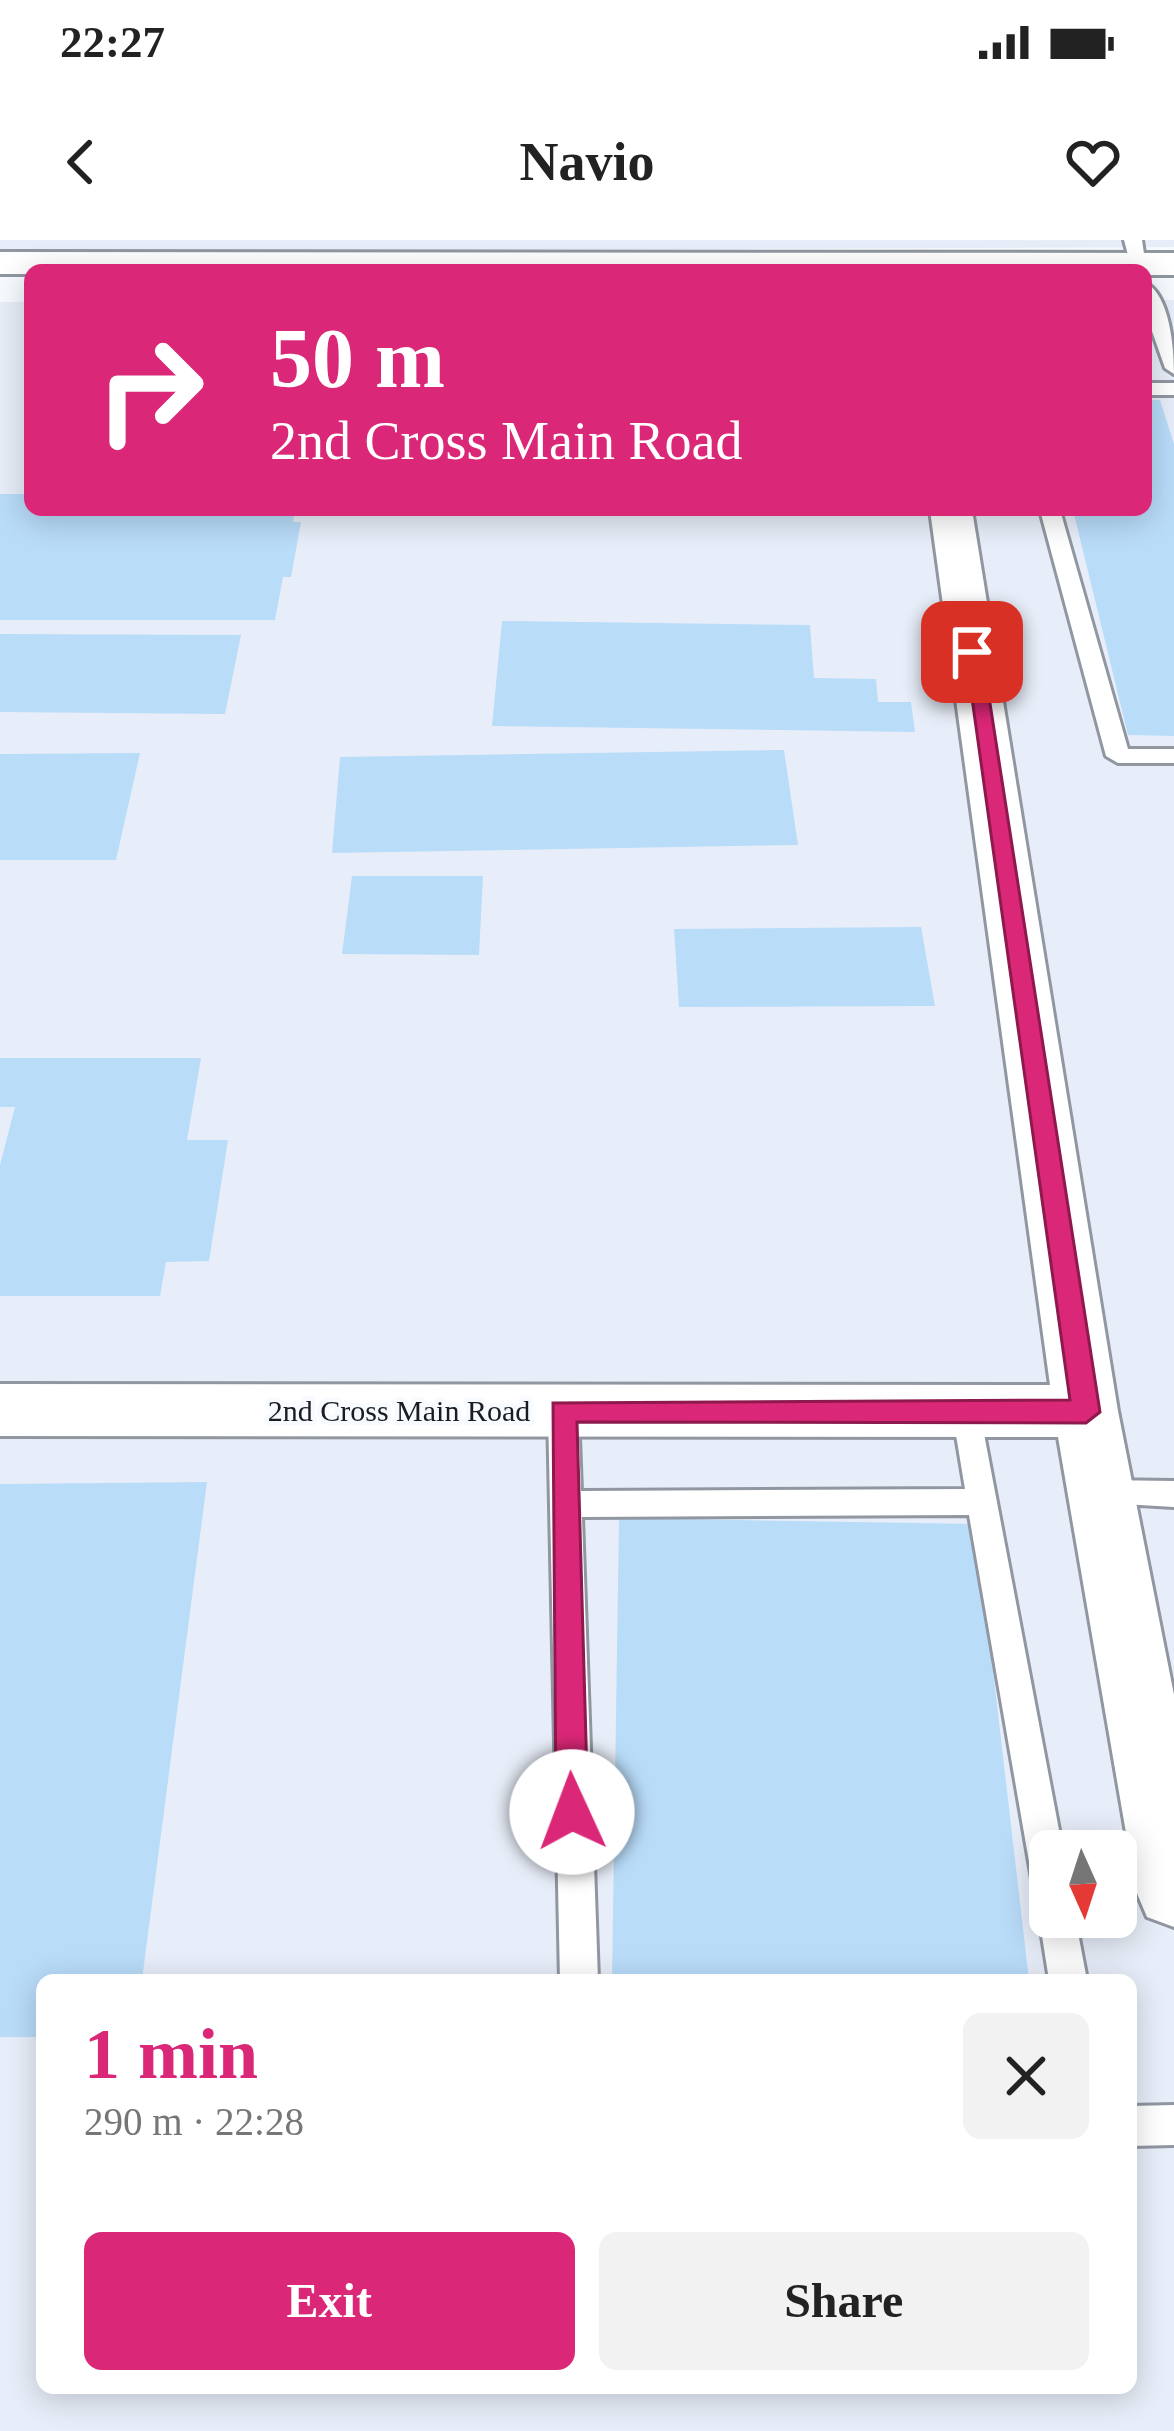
<!DOCTYPE html>
<html lang="en">
<head>
<meta charset="utf-8">
<style>
	:root { --surface:#fff; --page:#f2f2f2; --text:#222; --muted:#767676; --accent:#db2777 }
	body { margin:0; font-family:Georgia,serif; background:var(--page); color:var(--text); height:100vh; display:flex; flex-direction:column; font-size:45px; white-space:nowrap }
	* { box-sizing:border-box; margin:0 }
	p { font-size:39px; color:var(--muted) }
	.icon { flex:none; width:66px; height:66px; fill:none; stroke:currentColor; stroke-width:2; stroke-linecap:round; stroke-linejoin:round }
	.map { position:relative; flex:1; overflow:hidden }
	.sheet { position:absolute; left:36px; top:1734px; width:1101px; height:420px; display:flex; flex-direction:column; background:var(--surface); border-radius:18px; box-shadow:0 6px 30px #0003 }
	.sheet>* { flex:none }
	.guide { position:absolute; left:24px; top:24px; width:1128px; height:252px; border-radius:18px; box-shadow:0 6px 30px #0003; background:#db2777; color:#fff; overflow:hidden }
	.needle { width:78px; rotate:177deg }
	.buttons { position:absolute; left:1029px; top:1590px; display:grid; gap:24px }
	.buttons a { display:grid; place-items:center; width:108px; height:108px; border-radius:18px; background:var(--surface); box-shadow:0 6px 30px #0003; font-size:60px }
	.pin { position:absolute; display:grid; place-items:center; width:102px; height:102px; color:#fff; margin:-51px; border-radius:24px; box-shadow:0 6px 18px #0006 }
	.me { position:absolute; width:132px; margin:-66px; rotate:358deg; stroke-linejoin:round; filter:drop-shadow(0 0 9px #0008) }
	.turn { display:flex; align-items:center; gap:42px; height:252px; padding:0 48px; font-size:54px }
	.turn .icon { width:156px; height:156px; stroke-width:2.5 }
	.turn b { display:block; font-size:84px; line-height:102px }
	.round { display:grid; place-items:center; flex:none; width:126px; height:126px; border-radius:18px; background:var(--page) }
	.headline { display:flex; align-items:center; justify-content:space-between; height:204px; padding:0 48px }
	h1 { font-size:72px; font-weight:700; line-height:90px; color:var(--accent) }
	.button { display:flex; gap:24px; margin-top:auto; padding:24px 48px }
	.button a { flex:1; height:138px; border-radius:18px; background:var(--accent); color:#fff; font-size:48px; font-weight:700; line-height:138px; text-align:center }
	.button a+a { background:var(--page); color:var(--text) }
	.status { display:flex; justify-content:space-between; align-items:center; height:84px; padding:0 60px; background:var(--surface); direction:ltr }
	.status svg { height:33px; fill:currentColor }
	header { display:flex; justify-content:space-between; align-items:center; height:156px; padding:0 48px; background:var(--surface); font-size:54px; font-weight:700 }
	.map>svg:first-child { display:block }
	.built { fill:#e8eef9; fill-rule:evenodd }
	.building { fill:#b9dcf9 }
	.lines { fill:none; stroke-linecap:round; stroke-linejoin:round }
	.service-casing { stroke:#9197a1; stroke-width:6 }
	.minor-casing { stroke:#9197a1; stroke-width:6 }
	.primary-casing { stroke:#9197a1; stroke-width:6 }
	.service { fill:#fff; fill-rule:evenodd }
	.minor { fill:#fff; fill-rule:evenodd }
	.primary { fill:#fff; fill-rule:evenodd }
	.route { fill:#db2777; stroke:#8e194d; stroke-width:3 }
	.labels { text-anchor:middle; dominant-baseline:central; stroke-width:9; stroke-linejoin:round; paint-order:stroke }
	.street-label { font-size:30px; fill:#191c20; stroke:#f7fafe }
</style>
</head>
<body>
<div class="status"><b>22:27</b><svg viewBox="0 0 49 12"><path d="M0 12V9h3v3zM5 12V6h3v6zM10 12V3h3v9zM15 12V0h3v12zM26 1h20v11H26zM47 4h2v5h-2z"/></svg></div>
<header><svg class="icon" aria-label="back" viewBox="0 0 24 24"><path d="M15 5l-7 7 7 7"/></svg>Navio<svg class="icon" aria-label="heart" viewBox="0 0 24 24"><path d="M12 20l-8-8c-3-5 5-10 8-4 3-6 11-1 8 4z"/></svg></header>
<div class="map">
<svg width="1174" height="2191" viewBox="0 0 1174 2191">
	<rect width="100%" height="100%" fill="#f7fafe"/>
	<path class="built" d="M0,0H1174V7L0,12Z
		M1146,60H1174V2191H0V62H30V270H1146ZM1050,1611H1116V1677H1050ZM42,1740H1131V2148H42Z"/>
	<path class="building" d="M1146,160H1160L1174,204V496L1128,495L1073,270H1146Z
		M0,254H30V270H295L293,282H301L291,337H283L275,380H0Z
		M502,381L810,385L814,438L876,439L878,462H911L915,492L492,486Z
		M0,394L241,395L225,474L0,472Z
		M784,510L798,605L332,613L340,517Z
		M140,513L116,620H0V514Z
		M352,636H483L479,715L342,714Z
		M921,687L935,766L679,767L674,689Z
		M0,818H201L187,900H228L209,1021L166,1022L160,1056H0V925L15,867H0Z
		M207,1242L142,1740H42V1797H0V1244Z
		M619,1278L976,1284L1029,1740H612Z"/>
	<g class="lines">
		<g class="service-casing">
			<path id="service" d="M1124,0H1142L1147,34L1132,30Z
				M1146,43C1170,56 1174,108 1174,134L1165,128L1146,74Z
				M1146,143H1174V155H1146Z
				M1040,270H1060L1128,509H1174V523H1118L1106,516Z
				M563,1159L574,1162L578,1171L581,1251L965,1249L952,1171L956,1162H978L1063,1611H1050V1656L1037,1651L1032,1639L969,1275L582,1277L598,1740H560L548,1171L552,1162Z
				M1100,1240L1174,1241V1267L1089,1262L1084,1253L1089,1244Z
				M1050,1662V1677H1075L1087,1740H1049L1039,1677Z
				M1174,1865V1905L1131,1906V1866Z"/>
		</g>
		<g class="minor-casing">
			<path id="minor" d="M930,270H972L1118,1171L1174,1455V1687L1147,1677L1136,1651L1058,1197L0,1196V1144L1050,1145Z"/>
		</g>
		<g class="primary-casing">
			<path id="primary" d="M0,12L1174,13V35H1146V30H30V34H0Z"/>
		</g>
		<use href="#service" class="service"/>
		<use href="#minor" class="minor"/>
		<use href="#primary" class="primary"/>
	</g>
	<path class="route" d="M965,408L982,412L1100,1172L1086,1183L577,1182L588,1572L584,1582L572,1587L561,1582L556,1572L553,1163L1070,1160Z"/>
	<g class="labels">
		<g class="street-label">
			<text x="399" y="1170">2nd Cross Main Road</text>
		</g>
	</g>
</svg>
<div class="buttons">
<a><svg class="needle" viewBox="-14 -14 28 28"><path d="M0-13l5 13h-10z" fill="#e53935"/><path d="M0 13l5-13h-10z" fill="#767676"/></svg></a>
</div>
<div class="pin" style="left:972px;top:412px;background:#d93025"><svg class="icon" aria-label="arrive" viewBox="0 0 24 24"><path d="M6 21V4h12l-3 4 3 4H6"/></svg></div>
<svg class="me" style="left:572px;top:1572px" viewBox="-20 -20 40 40"><circle r="19" fill="#fff"/><path d="M0-13L10 11 0 6-10 11z" fill="#db2777"/></svg>
<div class="guide">
<div class="turn"><svg class="icon" aria-label="right" viewBox="0 0 24 24"><path d="M7 20v-9h11M14 6l5 5-5 5"/></svg><div><b>50 m</b>2nd Cross Main Road</div></div>
</div>
<section class="sheet">
<div class="headline"><div><h1>1 min</h1><p>290 m · 22:28</p></div><a class="round"><svg class="icon" aria-label="close" viewBox="0 0 24 24"><path d="M6 6l12 12M18 6L6 18"/></svg></a></div>
<div class="button"><a>Exit</a><a>Share</a></div>
</section>
</div>
</body>
</html>
